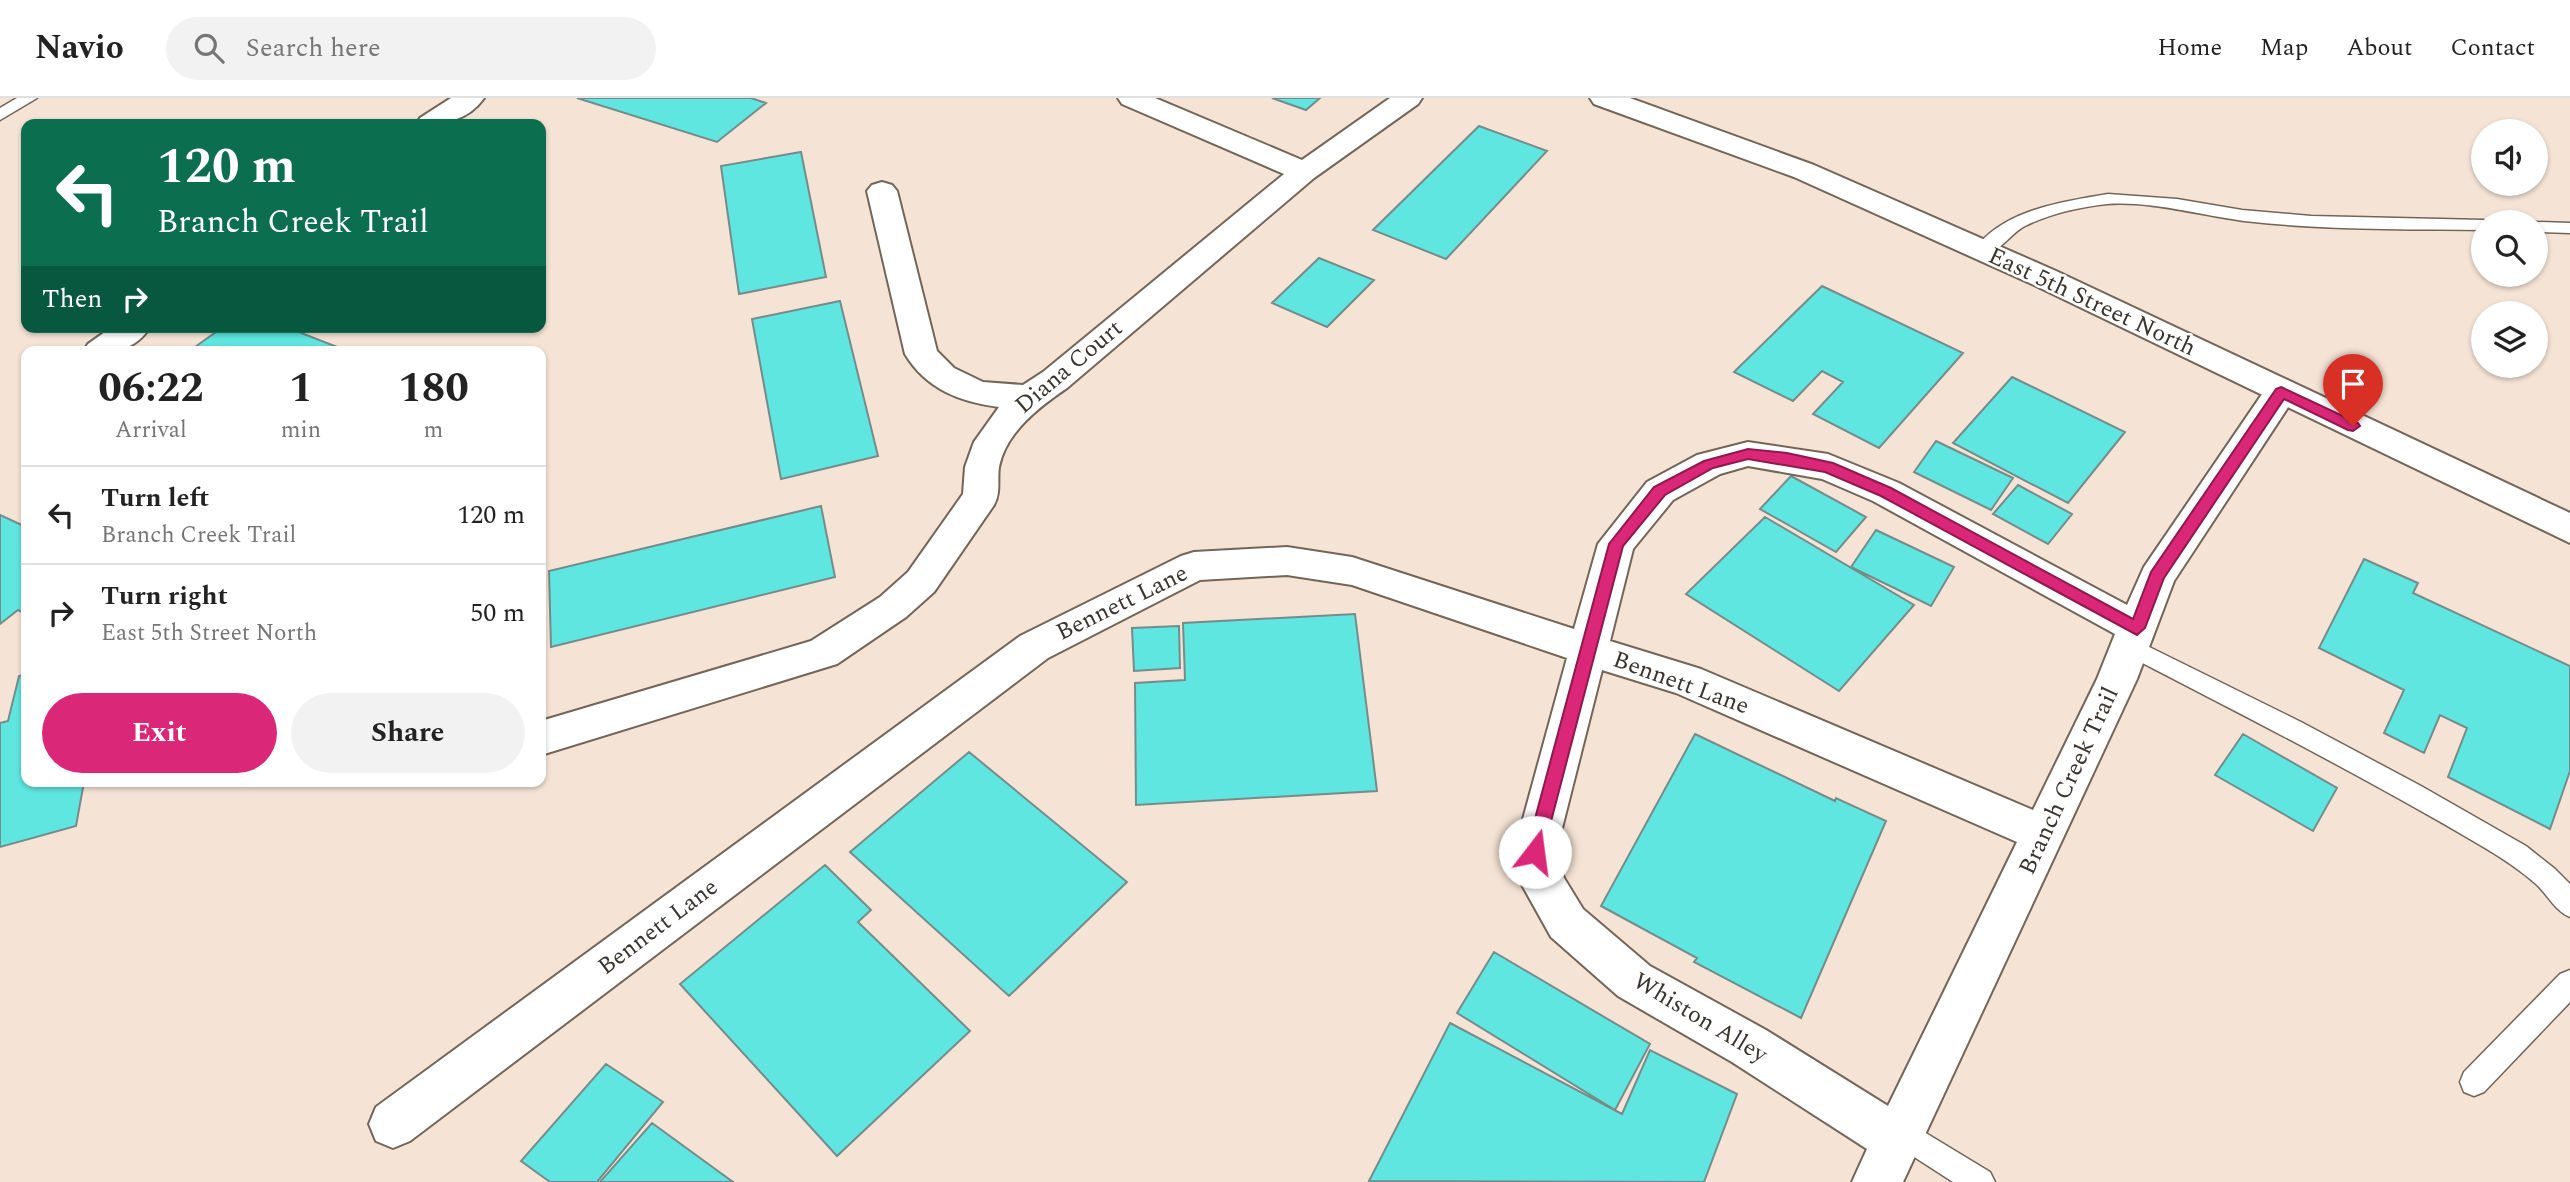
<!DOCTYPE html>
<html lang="en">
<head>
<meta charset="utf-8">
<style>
	:root { --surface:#fff; --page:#f2f2f2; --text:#222; --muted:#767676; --line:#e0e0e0; --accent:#db2777 }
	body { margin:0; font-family:Spectral,serif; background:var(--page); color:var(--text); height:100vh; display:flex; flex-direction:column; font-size:26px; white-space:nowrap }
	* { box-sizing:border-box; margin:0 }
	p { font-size:23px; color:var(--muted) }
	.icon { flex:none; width:38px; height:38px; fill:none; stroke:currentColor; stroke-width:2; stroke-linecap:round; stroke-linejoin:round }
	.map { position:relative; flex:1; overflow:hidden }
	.sheet { position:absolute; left:21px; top:248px; width:525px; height:441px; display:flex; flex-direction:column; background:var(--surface); border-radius:14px; box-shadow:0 2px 5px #0004 }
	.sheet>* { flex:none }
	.guide { position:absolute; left:21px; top:21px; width:525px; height:214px; border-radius:14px; box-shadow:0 2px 5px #0004; background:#0b6e4f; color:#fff; overflow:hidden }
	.tools { position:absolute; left:2471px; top:21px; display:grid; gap:14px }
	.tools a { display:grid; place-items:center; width:77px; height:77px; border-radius:50%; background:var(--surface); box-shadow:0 2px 5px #0004; font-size:35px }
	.pin { position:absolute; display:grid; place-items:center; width:60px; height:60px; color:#fff; margin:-72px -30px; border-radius:50% 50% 50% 0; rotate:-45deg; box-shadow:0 0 7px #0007 }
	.pin .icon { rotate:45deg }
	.me { position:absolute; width:77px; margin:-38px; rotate:15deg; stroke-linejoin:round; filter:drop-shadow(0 0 5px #0008) }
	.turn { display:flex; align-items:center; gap:24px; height:147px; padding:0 21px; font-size:32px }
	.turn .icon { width:91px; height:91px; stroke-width:2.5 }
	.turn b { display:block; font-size:49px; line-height:60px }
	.then { display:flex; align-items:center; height:66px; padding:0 21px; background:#0003; gap:14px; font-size:26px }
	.eta { display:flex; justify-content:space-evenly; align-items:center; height:119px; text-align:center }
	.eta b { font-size:42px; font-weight:700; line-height:49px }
	.button { display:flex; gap:14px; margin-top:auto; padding:14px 21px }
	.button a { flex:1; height:80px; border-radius:42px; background:var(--accent); color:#fff; font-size:28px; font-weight:700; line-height:80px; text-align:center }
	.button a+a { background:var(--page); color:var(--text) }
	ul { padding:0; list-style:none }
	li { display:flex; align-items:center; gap:21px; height:98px; padding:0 21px; border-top:2px solid var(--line) }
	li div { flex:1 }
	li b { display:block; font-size:26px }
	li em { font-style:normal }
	header { display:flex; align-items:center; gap:42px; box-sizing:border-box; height:98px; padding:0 35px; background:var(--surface); border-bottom:2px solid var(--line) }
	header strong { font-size:33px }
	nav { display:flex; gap:38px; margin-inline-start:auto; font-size:24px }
	.search { width:490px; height:63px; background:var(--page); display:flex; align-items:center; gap:18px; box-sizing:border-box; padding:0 24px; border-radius:38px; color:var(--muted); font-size:26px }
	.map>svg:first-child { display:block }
	.building { fill:#5fe6e0; stroke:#758c8b; stroke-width:2 }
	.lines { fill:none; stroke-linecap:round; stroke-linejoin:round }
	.service-casing { stroke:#746559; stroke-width:3 }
	.minor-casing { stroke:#746559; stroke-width:4 }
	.primary-casing { stroke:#746559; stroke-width:4 }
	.service { fill:#fff; fill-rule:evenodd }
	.minor { fill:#fff; fill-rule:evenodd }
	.primary { fill:#fff; fill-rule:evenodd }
	.route { fill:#db2777; stroke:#8e194d; stroke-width:2 }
	.labels { text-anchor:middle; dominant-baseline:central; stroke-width:5; stroke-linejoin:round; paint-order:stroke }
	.street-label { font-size:24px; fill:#3a342e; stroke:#fff }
</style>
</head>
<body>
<header>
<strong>Navio</strong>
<div class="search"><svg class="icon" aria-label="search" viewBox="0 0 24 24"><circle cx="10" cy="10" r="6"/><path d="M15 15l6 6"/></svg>Search here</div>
<nav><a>Home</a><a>Map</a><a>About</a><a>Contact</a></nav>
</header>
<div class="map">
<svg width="2570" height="1084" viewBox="0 0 2570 1084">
	<rect width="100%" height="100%" fill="#f5e4d6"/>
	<path class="building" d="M577,0H751L766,5L717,44Z
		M1272,0H1320L1306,12Z
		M1479,28L1547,53L1446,161L1373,132Z
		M801,54L826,179L739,196L721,68Z
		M1319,160L1374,182L1327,229L1272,205Z
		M1822,188L1963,255L1879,350L1813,316L1843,284L1822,273L1793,303L1734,274Z
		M840,203L878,358L781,381L752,221Z
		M223,229H286L350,254H188Z
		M2012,279L2125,334L2068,405L1953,345Z
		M1936,343L2013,380L1991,412L1914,374Z
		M1791,378L1866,419L1836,454L1760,411Z
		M2018,387L2072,416L2048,446L1993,416Z
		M821,408L835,479L551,549L549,473Z
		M0,417L26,429V516L18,512L0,526Z
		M1765,419L1914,507L1839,593L1686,496Z
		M1876,432L1954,469L1931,508L1851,469Z
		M2364,461L2418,485L2413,495L2570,568V673L2550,731L2448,679L2467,630L2440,617L2424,655L2384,635L2404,592L2319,550Z
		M1355,516L1377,693L1136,707L1135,585L1185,582L1183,525Z
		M1179,528L1180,570L1134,573L1132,530Z
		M26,576V684H84L76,728L0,749V625L8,623L19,578Z
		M1695,636L1835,703L1836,700L1886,723L1801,920L1694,864L1697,860L1601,808Z
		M2243,636L2337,690L2313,733L2215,677Z
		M969,654L1127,784L1009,898L850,754Z
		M825,767L871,812L858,824L970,933L837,1058L680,886Z
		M1494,854L1650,946L1615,1012L1457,915Z
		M1450,925L1622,1016L1650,952L1737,996L1704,1084L1369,1083Z
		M606,966L663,1004L597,1084H550L521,1063Z
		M652,1025L733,1084H600Z"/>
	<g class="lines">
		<g class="service-casing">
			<path id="service" d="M17,0H37L0,22V10Z
				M2108,96L2177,101L2242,112L2311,118L2483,122L2490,124H2483V132C2403,131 2323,132 2244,123C2199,117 2153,103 2107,106C2080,109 2049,116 2025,128C2009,136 1996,161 1977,156L1974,152C2004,111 2062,104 2108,96Z
				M2533,124H2536L2570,125V135L2536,134V124Z
				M2131,540L2301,624L2421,688L2526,748L2555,771L2570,786V819C2555,813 2548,797 2536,786C2519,771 2499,758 2480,747C2363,678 2243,617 2123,555L2120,549L2123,543Z
				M2570,872V904L2484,994L2474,998L2464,994L2460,984L2464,974L2560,876Z
				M1901,1020L1990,1074L1995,1084H1953L1891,1044L1887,1034L1891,1024Z"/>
		</g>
		<g class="minor-casing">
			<path id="minor" d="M451,0H484C467,24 443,26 416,26L420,20Z
				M1118,0H1155L1302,62L1390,0H1422L1418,6L1314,80L1067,290C1039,309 1006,334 999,369C997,383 1001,394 994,407L934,494L906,519L837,566L541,657V623L811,543L880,499L908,474L963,396L965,369L974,344L999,309C960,304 926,291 905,256L867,93L872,87L882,84L892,87L897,93L937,253L954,270L983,284L1023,287L1043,274L1284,76L1122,6Z
				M112,229H150C134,255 110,254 83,254L88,246Z
				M2281,282L2293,286L2298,294L2174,483L2137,581L1903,1084H1852L1867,1051L1732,964L1618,898L1551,839L1522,787L1514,754L1567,560L1352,487L1287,477L1200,482L1048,560L410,1043L393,1050L376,1043L369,1026L376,1009L1020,538L1181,458L1194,454L1287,449L1352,459L1574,531L1598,446L1647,384L1697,357L1748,344L1828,356L1899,385L2127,507L2144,469L2269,286ZM1748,368L1822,381L1873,403L2115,536L2097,581L2033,712L1701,571L1610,543L1633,451L1673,402L1720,376ZM1602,572L1676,595L2017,744L1888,1008L1766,932L1650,868L1583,811L1564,780L1556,754Z"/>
		</g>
		<g class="primary-casing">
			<path id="primary" d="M1590,0H1630L1814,67L2056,173L2570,415V445L2034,187L1794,79L1594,6Z"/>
		</g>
		<use href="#service" class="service"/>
		<use href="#minor" class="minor"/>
		<use href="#primary" class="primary"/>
	</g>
	<path class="route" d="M2281,289L2358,325L2360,328L2353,333L2348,332L2284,301L2164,480L2145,530L2137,537L1881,398L1825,374L1748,361L1713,370L1665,397L1623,448L1543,754L1541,759L1535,762L1528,759L1526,754L1609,446L1654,389L1704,363L1748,351L1787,355L1833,365L1891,390L2133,521L2151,474L2276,291Z"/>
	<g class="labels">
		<g class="street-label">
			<text transform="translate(2092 204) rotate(25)">East 5th Street North</text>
			<text transform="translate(1069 269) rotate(-40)">Diana Court</text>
			<text transform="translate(1122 505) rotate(-26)">Bennett Lane</text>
			<text transform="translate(1681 585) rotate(20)">Bennett Lane</text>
			<text transform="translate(2069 683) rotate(-65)">Branch Creek Trail</text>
			<text transform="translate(658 829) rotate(-37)">Bennett Lane</text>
			<text transform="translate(1700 920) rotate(31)">Whiston Alley</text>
		</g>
	</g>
</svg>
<div class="tools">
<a><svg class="icon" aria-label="sound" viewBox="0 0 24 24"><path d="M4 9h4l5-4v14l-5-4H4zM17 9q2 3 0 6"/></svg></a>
<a><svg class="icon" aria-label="search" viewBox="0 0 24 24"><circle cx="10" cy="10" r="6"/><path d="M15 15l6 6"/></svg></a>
<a><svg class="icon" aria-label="layers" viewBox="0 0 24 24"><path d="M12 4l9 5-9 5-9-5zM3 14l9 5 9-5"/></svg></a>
</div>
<div class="pin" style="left:2353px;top:328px;background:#d93025"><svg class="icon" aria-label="arrive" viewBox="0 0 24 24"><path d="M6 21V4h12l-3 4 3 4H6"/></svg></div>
<svg class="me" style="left:1535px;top:754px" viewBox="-20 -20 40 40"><circle r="19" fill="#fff"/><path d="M0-13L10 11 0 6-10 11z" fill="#db2777"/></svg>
<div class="guide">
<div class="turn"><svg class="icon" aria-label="left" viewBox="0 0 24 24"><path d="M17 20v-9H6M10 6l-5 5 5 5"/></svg><div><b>120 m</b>Branch Creek Trail</div></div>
<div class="then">Then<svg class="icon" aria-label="right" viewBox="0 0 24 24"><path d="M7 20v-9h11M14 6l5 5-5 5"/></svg></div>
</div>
<section class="sheet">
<div class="eta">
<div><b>06:22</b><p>Arrival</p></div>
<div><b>1</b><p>min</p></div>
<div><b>180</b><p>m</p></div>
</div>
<ul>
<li><svg class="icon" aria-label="left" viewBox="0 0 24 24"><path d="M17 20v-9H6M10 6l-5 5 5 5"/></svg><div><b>Turn left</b><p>Branch Creek Trail</p></div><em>120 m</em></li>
<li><svg class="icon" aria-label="right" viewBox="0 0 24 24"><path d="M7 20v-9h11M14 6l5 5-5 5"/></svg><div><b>Turn right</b><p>East 5th Street North</p></div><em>50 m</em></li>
</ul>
<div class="button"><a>Exit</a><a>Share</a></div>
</section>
</div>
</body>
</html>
